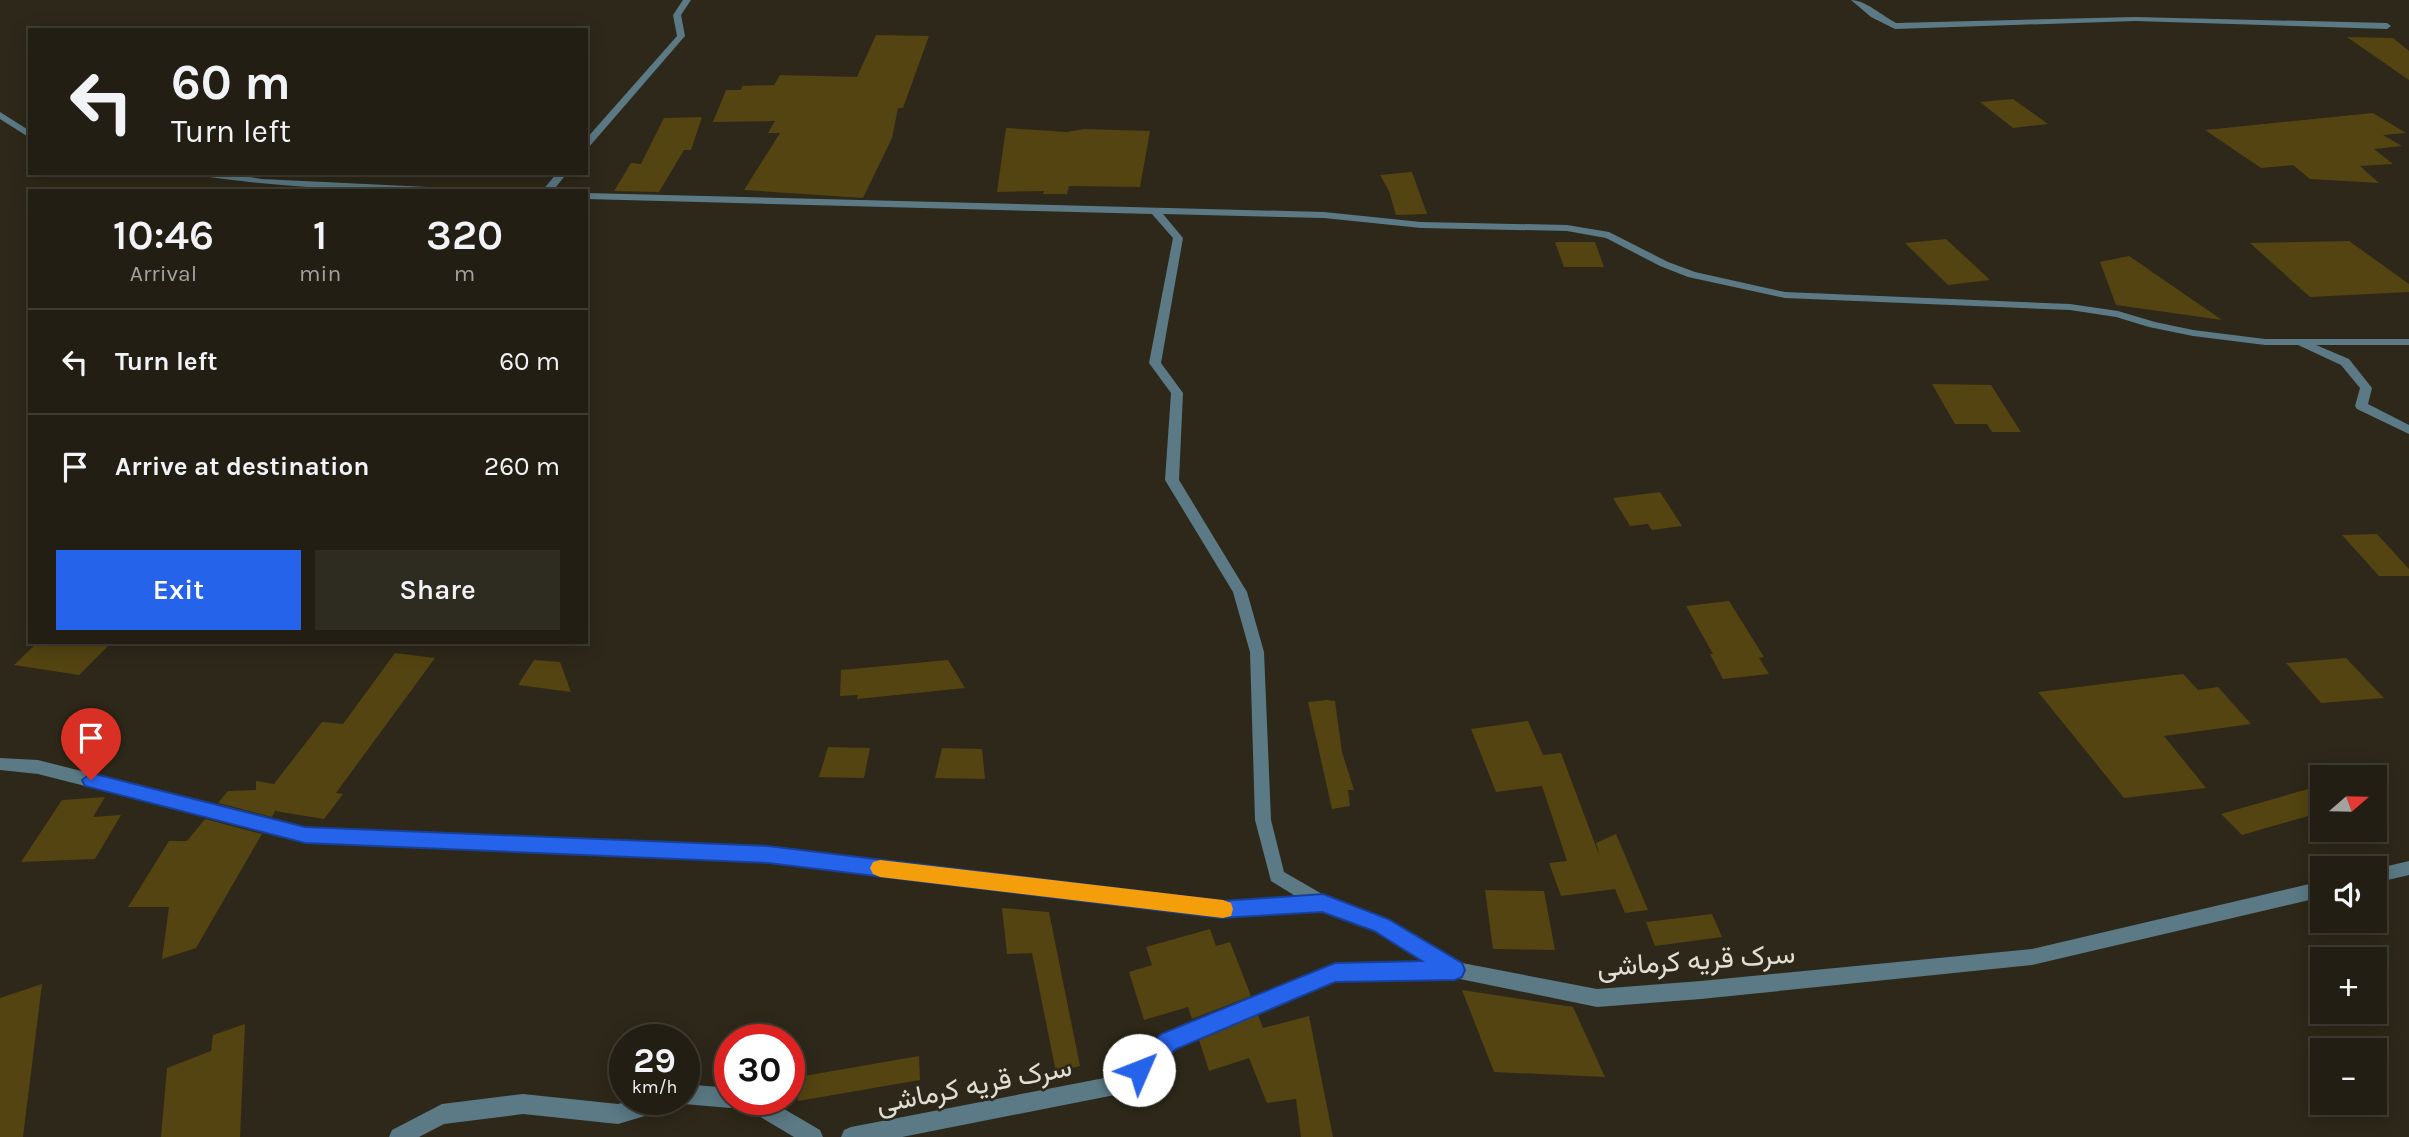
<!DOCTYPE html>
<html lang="en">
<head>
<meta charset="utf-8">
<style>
	:root { --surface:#221e13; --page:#2e2b21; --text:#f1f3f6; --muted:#a2a2a0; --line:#3f3c33; --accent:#2563eb }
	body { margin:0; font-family:Karla,Vazirmatn,sans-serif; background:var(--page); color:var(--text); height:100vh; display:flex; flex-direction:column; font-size:26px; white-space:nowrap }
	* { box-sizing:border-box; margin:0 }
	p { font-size:23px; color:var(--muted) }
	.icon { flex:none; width:38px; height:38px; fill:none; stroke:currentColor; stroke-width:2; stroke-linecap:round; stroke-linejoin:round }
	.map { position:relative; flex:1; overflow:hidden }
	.panel { position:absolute; left:28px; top:189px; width:560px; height:455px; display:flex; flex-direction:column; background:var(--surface); border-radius:0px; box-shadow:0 4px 18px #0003,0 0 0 2px var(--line) }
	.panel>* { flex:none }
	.top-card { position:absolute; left:28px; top:28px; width:560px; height:147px; border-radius:0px; box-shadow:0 4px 18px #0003,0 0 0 2px var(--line); background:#221e13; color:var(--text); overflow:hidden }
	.needle { width:46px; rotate:70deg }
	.buttons { position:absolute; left:2310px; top:765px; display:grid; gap:14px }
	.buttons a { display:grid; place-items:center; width:77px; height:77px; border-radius:0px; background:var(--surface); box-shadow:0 4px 18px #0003,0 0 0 2px var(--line); font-size:35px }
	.speed { position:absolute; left:609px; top:1024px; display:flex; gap:14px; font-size:35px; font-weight:700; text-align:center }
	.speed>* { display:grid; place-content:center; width:91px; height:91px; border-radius:50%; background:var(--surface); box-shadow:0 4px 18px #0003,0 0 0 2px var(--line); line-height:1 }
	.speed small { font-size:18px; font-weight:400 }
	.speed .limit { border:10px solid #d22; background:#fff; color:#111 }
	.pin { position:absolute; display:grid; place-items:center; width:60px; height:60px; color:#fff; margin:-72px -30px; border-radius:50% 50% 50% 0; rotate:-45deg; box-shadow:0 0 7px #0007 }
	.pin .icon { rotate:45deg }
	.me { position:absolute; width:77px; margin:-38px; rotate:46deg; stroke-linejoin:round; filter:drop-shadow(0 0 5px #0008) }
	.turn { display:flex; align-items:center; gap:24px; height:147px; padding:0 28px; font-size:32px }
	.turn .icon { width:91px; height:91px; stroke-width:2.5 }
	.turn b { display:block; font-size:49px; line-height:60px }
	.eta { display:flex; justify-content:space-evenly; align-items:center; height:119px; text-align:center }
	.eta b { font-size:42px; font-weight:600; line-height:49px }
	.button { display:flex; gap:14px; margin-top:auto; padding:14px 28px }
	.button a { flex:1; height:80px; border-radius:0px; background:var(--accent); color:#fff; font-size:28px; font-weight:600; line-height:80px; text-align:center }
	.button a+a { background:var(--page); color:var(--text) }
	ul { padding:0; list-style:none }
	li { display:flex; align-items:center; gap:21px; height:105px; padding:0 28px; border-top:2px solid var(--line) }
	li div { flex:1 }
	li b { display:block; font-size:26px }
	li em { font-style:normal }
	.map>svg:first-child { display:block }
	.building { fill:#534411 }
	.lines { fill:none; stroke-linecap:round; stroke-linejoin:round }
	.street { fill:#5b7a85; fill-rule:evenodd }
	.route { fill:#2563eb; stroke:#184099; stroke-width:2 }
	.slow { fill:#f59e0b }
	.labels { text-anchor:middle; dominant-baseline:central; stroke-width:5; stroke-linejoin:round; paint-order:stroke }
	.near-street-label { font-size:28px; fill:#e1ded5; stroke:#2d2819 }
</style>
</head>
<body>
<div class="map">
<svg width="2409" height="1137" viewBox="0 0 2409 1137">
	<rect width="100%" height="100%" fill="#2d2819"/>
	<path class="building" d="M876,35L929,36L903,108H898L892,138L863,198L744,190L780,133H768L775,121L713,122L726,90H741L742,86L774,85L780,75L857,77Z
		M2347,37L2393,38L2409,51V80Z
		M2013,99L2048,124L2013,128L1980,102Z
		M2373,113L2406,133L2383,135L2402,146L2374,149L2393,164L2360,166L2379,183L2310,179L2293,165L2261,168L2205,130Z
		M702,117L691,150H684L659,192L614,191L631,163L641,164L664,118Z
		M1006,128L1067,132L1084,129L1150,131L1140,187L1069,186L1067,194H1043L1044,191L997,192Z
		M1412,172L1427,214L1396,215L1389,191L1380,175Z
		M1946,239L1990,280L1948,285L1905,243Z
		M2349,241L2409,284V292L2310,297L2250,243Z
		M1555,242H1595L1604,267H1564Z
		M2129,256L2222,320L2116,305L2100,262Z
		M1932,384L1991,385L2021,432H1992L1987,424H1955Z
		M1660,492L1682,526L1652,530L1648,524L1630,526L1613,498Z
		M2377,534L2409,569V576H2379L2342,535Z
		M1729,601L1764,657L1759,658L1769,674L1723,679L1710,654H1713L1686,606Z
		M38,642H112L79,675L14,665Z
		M395,653L435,658L336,793L343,794L324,819L275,811L272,817L218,803L228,791L256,790V781L274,784L322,722L343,724Z
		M2346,658L2384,698L2321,703L2286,663Z
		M534,660L560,662L571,692L518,685Z
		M948,660L965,688L857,699L858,695L840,696L841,670Z
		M2183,674L2198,690L2218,687L2251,724L2164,736L2206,788L2124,798L2038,692Z
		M1327,700L1335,701L1342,752L1354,790H1348L1350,806L1332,809L1308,702Z
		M1528,721L1543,755L1561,753L1600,857L1596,843L1616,834L1648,910L1625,913L1615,889L1561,896L1549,863L1567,861L1542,786L1496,792L1471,729Z
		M828,747L870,748L864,778L819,777Z
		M942,748L982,749L985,779L935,778Z
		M2322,785V812L2242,835L2221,814Z
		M105,797L93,817L121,815L95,859L21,862L62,800Z
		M205,819L262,834L196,948L162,959L169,907H128L169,841H187Z
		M1485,890L1544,891L1555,950L1493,949Z
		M1002,908L1049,912L1080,1066L1056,1072L1032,953L1007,954Z
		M1712,914L1722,937L1655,946L1646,922Z
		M1210,929L1216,946L1230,942L1251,996L1192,1019L1188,1007L1144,1020L1129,972L1152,965L1146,947Z
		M42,984L23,1137H0V998Z
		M1462,990L1573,1007L1605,1077L1494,1072Z
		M1258,1015L1263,1028L1309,1016L1333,1137H1301L1296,1099L1267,1103L1249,1058L1209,1071L1199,1040Z
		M245,1024L240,1137H161L167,1068L211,1051L213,1035Z
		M919,1056L920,1080L798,1101V1077Z"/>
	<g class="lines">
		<path class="street" d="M683,0H691L681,15L685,36L589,147L586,148V139L677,36L673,15Z
			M1851,0C1865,0 1883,16 1896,23L2135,17L2387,23L2391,26L2387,29L2135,21L1895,29L1871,17Z
			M0,112L30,131V138L0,119Z
			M196,173H223L262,179L448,188L453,191C368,191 285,188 201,176Z
			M557,173H567L553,191H542Z
			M586,193L1324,212L1421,222L1567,225L1609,232L1668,262L1695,272L1785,292L2070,304L2118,311L2155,322L2193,330L2265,339H2409V345H2316L2349,359L2372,388L2368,404L2409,425V434L2357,409L2355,406L2360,388L2341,365L2298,345H2265L2193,336L2149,327L2116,317L2070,310L1785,298L1688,277L1660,266L1606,238L1567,231L1421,228L1324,218L1163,214L1183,238L1161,363L1183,393L1179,480L1247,592L1264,652L1271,820L1284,872L1329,898L1387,919L1457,962L1597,989L1701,981L2032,949L2322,881V897L2032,965L1701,999L1597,1007L1455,978L1336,980L1175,1047L1132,1091L1125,1093L902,1137H841L844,1130L851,1127L1120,1075L1161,1035L1335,964L1425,962L1375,931L1323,911L1221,918L768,862L305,842L38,774L0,770V758L38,760L305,828L768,848L1221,902L1297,897L1271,881L1255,820L1250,652L1233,592L1165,480L1171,393L1149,363L1173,238L1152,214L586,199Z
			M2409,861V875L2375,883V869Z
			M684,1084L730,1088V1099H767L820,1130L823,1137H794L742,1106L739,1099L737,1105L730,1108L684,1104L677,1101L675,1106L668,1109L618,1124L523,1114L444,1124L419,1137H389L392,1130L442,1104L523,1094L618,1104L636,1099H684Z"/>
	</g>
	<path class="route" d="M91,773L305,827L768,846L1221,901L1323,894L1388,919L1462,963L1465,970L1462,977L1455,980L1335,982L1176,1049L1147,1077L1139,1080L1132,1077L1128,1070L1132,1062L1161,1034L1335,963L1422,961L1374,931L1322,912L1221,918L768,863L305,843L85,786L82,780Z"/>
	<path class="slow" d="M880,860L1223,900L1231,903L1233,909L1231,916L1223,918L880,877L873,874L870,868L873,862Z"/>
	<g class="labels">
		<g class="near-street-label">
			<text transform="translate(1696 960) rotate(-4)">سرک قریه کرماشی</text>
			<text transform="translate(974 1085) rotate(-11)">سرک قریه کرماشی</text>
		</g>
	</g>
</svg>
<div class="buttons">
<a><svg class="needle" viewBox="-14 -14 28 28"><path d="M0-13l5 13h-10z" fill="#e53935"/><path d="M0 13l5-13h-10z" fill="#a2a2a0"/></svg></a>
<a><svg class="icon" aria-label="sound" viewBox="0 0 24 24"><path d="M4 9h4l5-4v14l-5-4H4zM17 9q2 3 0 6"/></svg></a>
<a>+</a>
<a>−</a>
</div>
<div class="speed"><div>29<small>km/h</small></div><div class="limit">30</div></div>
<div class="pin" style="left:91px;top:780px;background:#d93025"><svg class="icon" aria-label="arrive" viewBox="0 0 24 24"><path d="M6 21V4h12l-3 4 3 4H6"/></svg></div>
<svg class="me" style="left:1139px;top:1070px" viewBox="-20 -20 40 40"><circle r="19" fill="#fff"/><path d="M0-13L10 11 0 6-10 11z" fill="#2563eb"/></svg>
<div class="top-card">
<div class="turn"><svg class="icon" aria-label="left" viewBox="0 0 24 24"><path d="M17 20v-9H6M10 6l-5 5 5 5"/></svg><div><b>60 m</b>Turn left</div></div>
</div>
<section class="panel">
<div class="eta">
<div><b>10:46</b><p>Arrival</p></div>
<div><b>1</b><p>min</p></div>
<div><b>320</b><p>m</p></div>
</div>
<ul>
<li><svg class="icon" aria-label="left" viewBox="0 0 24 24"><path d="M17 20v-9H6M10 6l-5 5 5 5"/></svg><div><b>Turn left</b></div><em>60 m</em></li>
<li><svg class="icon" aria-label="arrive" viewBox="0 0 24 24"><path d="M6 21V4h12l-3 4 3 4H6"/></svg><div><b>Arrive at destination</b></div><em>260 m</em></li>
</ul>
<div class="button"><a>Exit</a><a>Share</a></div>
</section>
</div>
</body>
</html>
